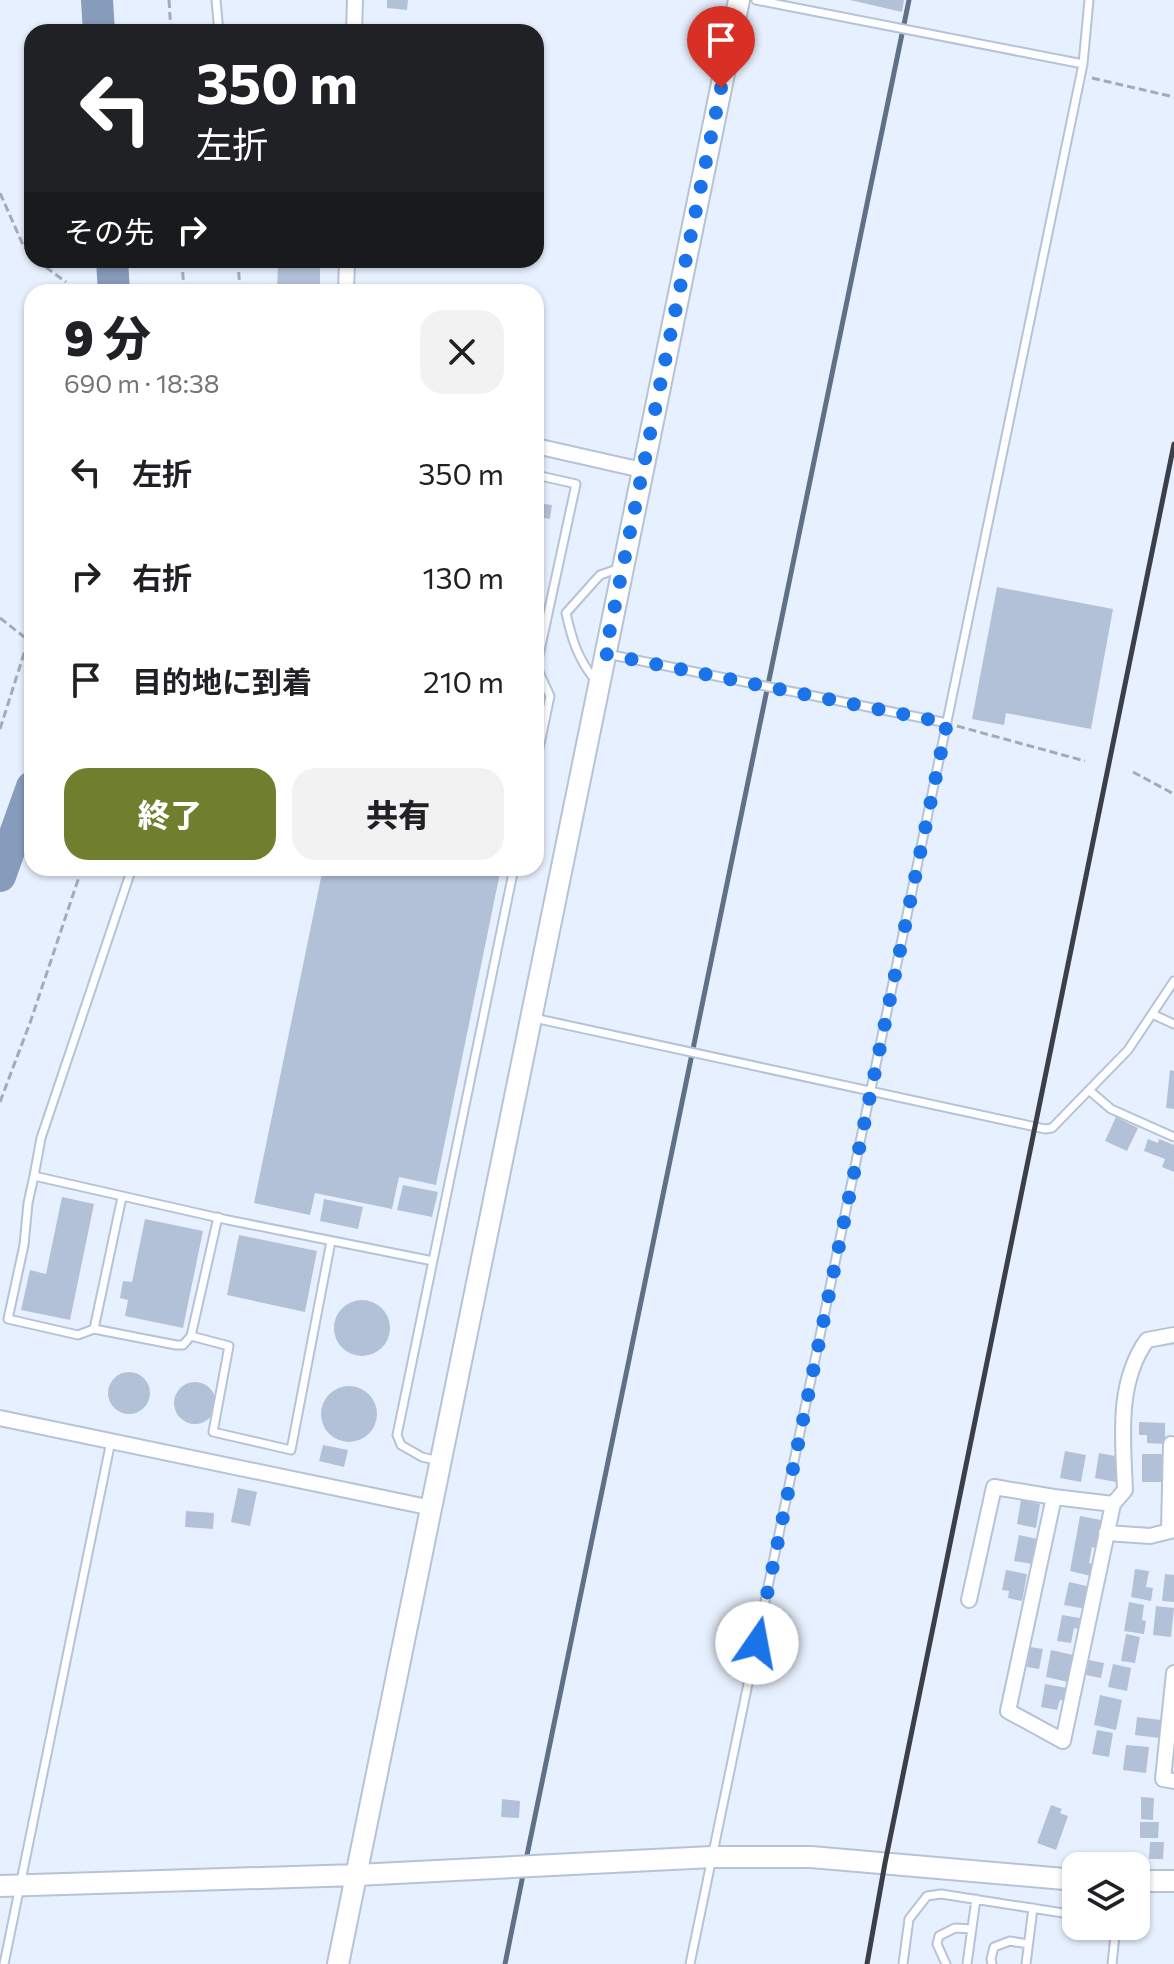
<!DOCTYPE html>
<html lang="ja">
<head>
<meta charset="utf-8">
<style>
	:root { --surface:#fff; --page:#f2f2f2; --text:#202124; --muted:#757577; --accent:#707f2d }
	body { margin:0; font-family:Commissioner,"Noto Sans JP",sans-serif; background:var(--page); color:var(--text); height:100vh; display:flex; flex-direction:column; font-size:30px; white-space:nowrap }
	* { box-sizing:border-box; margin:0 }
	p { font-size:26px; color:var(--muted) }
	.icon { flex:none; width:44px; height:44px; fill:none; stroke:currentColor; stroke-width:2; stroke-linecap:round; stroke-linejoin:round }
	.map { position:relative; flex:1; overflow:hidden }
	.panel { position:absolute; left:24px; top:284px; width:520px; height:592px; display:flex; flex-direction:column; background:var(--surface); border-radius:24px; box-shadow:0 2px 6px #0004 }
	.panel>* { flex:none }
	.banner { position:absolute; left:24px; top:24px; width:520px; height:244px; border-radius:24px; box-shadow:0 2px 6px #0004; background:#202124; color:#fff; overflow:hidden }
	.tools { position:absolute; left:1062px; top:1852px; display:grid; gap:16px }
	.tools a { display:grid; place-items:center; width:88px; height:88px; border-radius:16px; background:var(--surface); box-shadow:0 2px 6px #0004; font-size:40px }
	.pin { position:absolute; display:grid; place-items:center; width:68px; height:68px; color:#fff; margin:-82px -34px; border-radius:50% 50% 50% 0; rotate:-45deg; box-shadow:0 0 8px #0007 }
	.pin .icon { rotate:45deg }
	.me { position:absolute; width:88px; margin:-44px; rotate:12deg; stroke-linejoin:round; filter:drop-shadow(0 0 6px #0008) }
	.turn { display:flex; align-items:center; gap:28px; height:168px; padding:0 40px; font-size:36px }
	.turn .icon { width:104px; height:104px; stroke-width:2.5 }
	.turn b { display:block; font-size:56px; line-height:68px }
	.then { display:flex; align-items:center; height:76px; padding:0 40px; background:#0003; gap:16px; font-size:30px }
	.round { display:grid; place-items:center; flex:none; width:84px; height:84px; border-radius:24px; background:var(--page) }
	.overview { display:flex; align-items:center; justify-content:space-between; height:136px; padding:0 40px }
	h1 { font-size:48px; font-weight:800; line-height:60px }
	.cta { display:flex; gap:16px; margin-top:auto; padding:16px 40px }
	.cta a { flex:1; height:92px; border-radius:24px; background:var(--accent); color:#fff; font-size:32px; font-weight:800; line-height:92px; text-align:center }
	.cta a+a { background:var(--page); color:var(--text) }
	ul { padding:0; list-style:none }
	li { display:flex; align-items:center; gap:24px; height:104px; padding:0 40px }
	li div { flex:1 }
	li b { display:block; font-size:30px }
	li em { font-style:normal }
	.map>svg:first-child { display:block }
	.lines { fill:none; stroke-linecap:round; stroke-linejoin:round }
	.stream { stroke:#617089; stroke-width:5 }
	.river { stroke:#879bbb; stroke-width:32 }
	.building { fill:#b3c1d8 }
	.lane-casing { stroke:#b5c3d9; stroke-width:11 }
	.street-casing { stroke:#b5c3d9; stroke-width:18 }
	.secondary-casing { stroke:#b5c3d9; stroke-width:24 }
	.path { stroke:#a4abb7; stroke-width:3; stroke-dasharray:8 4; stroke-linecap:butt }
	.lane { stroke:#fff; stroke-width:7 }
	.street { stroke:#fff; stroke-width:14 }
	.secondary { stroke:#fff; stroke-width:20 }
	.rail { stroke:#3a3f49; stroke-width:5 }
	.route { stroke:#1a73e8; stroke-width:14; stroke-dasharray:0 25.2 }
</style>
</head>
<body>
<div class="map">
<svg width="1174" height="1964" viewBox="0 0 1174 1964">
	<rect width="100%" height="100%" fill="#e7f0fe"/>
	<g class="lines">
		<path class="stream" d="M526,1860L909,0
			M505,1964L524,1870"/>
		<path class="river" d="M97,0L99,32
			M112,260L114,292
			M0,876L32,787"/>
	</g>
	<path class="building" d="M387,0H408L407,10L387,8Z
		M850,0H904L902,12Z
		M278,260H320V292H277Z
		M536,503L552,505L550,519L539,517L536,524Z
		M997,587L1113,609L1091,729L1006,713L1004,725L972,719Z
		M323,868H501L436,1185L399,1177L392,1209L315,1193L310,1215L254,1203Z
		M1170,1070L1174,1071V1109L1166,1108Z
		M1116,1117L1138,1128L1127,1151L1105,1141Z
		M1148,1139L1158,1143L1159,1139L1174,1145V1172L1162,1167L1165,1159L1144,1151Z
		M403,1185L438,1192L432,1217L397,1210Z
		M62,1197L94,1204L70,1320L21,1310L30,1270L46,1274Z
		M324,1199L363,1207L358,1229L320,1221Z
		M145,1219L203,1231L183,1328L125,1316L128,1300L120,1298L123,1281L132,1282Z
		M239,1235L317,1251L305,1312L227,1295Z
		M334 1328a28 28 0 1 1 56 0a28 28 0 1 1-56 0Z
		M108 1393a21 21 0 1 1 42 0a21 21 0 1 1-42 0Z
		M174 1403a21 21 0 1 1 42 0a21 21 0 1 1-42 0Z
		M321 1414a28 28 0 1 1 56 0a28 28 0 1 1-56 0Z
		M1139,1422L1165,1423V1444L1147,1443V1435H1139Z
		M323,1445L348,1450L344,1467L319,1461Z
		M1065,1451L1086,1455L1081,1482L1060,1478Z
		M1099,1453L1120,1457L1116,1482L1095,1478Z
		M1142,1454H1164L1163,1482H1142Z
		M238,1488L257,1492L250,1526L231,1522Z
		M1021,1500L1040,1504L1036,1528L1017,1524Z
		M186,1511L214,1513L213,1529L185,1527Z
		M1080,1516L1101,1520L1096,1548L1092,1547L1089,1563L1093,1564L1091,1576L1070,1571Z
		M1019,1535L1037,1539L1032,1564L1014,1561Z
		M1135,1569L1149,1571L1146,1587L1153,1588L1151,1601L1131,1597Z
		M1006,1570L1027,1574L1022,1601L1008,1598L1009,1591L1002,1590Z
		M1165,1574L1174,1575V1602L1162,1601Z
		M1069,1582L1091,1587L1086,1609L1064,1605Z
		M1129,1602L1144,1605L1142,1620L1146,1621L1144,1634L1124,1631Z
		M1156,1606L1174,1608L1171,1637L1153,1635Z
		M1062,1615L1080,1618L1078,1629L1074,1628L1071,1643L1057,1641Z
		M1126,1634L1140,1637L1135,1663L1121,1661Z
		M1030,1647L1043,1649L1039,1669L1027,1667Z
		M1051,1650L1073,1655L1068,1682L1046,1677Z
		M1089,1660L1104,1663L1101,1678L1086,1675Z
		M1113,1664L1131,1668L1127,1691L1108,1687Z
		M1045,1684L1067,1688L1064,1701L1060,1700L1057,1710L1041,1707Z
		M1100,1695L1122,1700L1116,1730L1094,1725Z
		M1137,1717L1161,1720L1159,1738L1135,1735Z
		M1097,1730L1113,1733L1109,1757L1092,1754Z
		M1126,1745L1149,1747L1146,1773L1123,1770Z
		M1141,1797L1154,1798L1153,1820L1141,1819Z
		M502,1799L520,1801L519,1818L501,1817Z
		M1051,1805L1062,1809L1060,1813L1068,1816L1056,1850L1037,1843Z
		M1140,1822H1159L1158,1838H1140Z
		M1150,1842H1164L1163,1859H1149Z"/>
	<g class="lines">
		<g class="lane-casing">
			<path id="lane" d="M216,0L219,32
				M756,0L1083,64
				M536,475L576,484L536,669
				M566,613C572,640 578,659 595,680
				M566,613L600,575L620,568
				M607,654L947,723
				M536,763L550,696L538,670
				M1152,1014L1174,1024
				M534,1018L1045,1129L1052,1128L1128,1050L1174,981
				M1090,1091L1111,1109L1174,1137
				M34,1176L41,1138L132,868
				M122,1197L94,1329L176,1345H183L191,1336L229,1346L213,1432L291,1450L331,1241
				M94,1329L78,1335L8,1319L24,1245L28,1203L34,1176L228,1220L433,1261
				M191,1336L218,1217
				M439,1461L422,1457L401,1445L397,1435L514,868
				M4,1964L111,1441
				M690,1964L1083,64L1089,0
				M903,1964L909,1919L927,1896L941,1894L1076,1915
				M946,1964L937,1944L939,1936L955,1928L972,1929
				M967,1964L976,1899
				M992,1964L991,1959L994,1947L1010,1941L1028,1944
				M1026,1964L1033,1908
				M1112,1964L1116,1926"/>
		</g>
		<g class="street-casing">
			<path id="street" d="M354,32L355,0
				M346,292L347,260
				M536,446L642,470
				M0,1418L432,1508
				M1113,1504L1054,1497L1008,1711L1063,1741L1113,1504L1125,1490C1123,1440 1116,1383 1147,1340L1174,1335
				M1169,1530L1171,1444
				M1106,1533L1150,1536L1174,1530
				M969,1600L994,1487L1054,1497
				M1174,1673L1163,1779L1174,1781"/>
		</g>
		<g class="secondary-casing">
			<path id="secondary" d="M1136,1881H1174
				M0,1886L357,1875L712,1857H811L1076,1880
				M338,1964L739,0"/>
		</g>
		<path class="path" d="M169,0L171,32
			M1092,78L1174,97
			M0,193L23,245L32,255
			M36,260L66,282
			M182,260L184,292
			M238,260L240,292
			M0,618L32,643
			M957,726L1085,761
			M0,729L28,641
			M1133,772L1174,794
			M0,1102L31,1020L82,868"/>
		<use href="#lane" class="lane"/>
		<use href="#street" class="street"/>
		<use href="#secondary" class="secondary"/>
		<path class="rail" d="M867,1964L885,1863L1174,444"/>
	</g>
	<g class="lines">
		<path class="route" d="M721,88L605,654L947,723L757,1643"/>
	</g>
</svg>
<div class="tools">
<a><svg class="icon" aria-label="layers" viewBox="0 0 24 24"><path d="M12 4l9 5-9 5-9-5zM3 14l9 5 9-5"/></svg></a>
</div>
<div class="pin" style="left:721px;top:88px;background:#d93025"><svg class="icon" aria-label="arrive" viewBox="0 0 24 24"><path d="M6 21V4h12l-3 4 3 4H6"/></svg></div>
<svg class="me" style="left:757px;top:1643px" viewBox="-20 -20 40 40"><circle r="19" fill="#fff"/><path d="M0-13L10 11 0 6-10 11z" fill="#1a73e8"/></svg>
<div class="banner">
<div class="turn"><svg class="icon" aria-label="left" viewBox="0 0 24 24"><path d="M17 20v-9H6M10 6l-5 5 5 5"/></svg><div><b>350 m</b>左折</div></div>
<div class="then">その先<svg class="icon" aria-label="right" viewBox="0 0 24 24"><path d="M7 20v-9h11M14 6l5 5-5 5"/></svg></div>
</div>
<section class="panel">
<div class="overview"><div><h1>9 分</h1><p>690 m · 18:38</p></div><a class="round"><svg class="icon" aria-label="close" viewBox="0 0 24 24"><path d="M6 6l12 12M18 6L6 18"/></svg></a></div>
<ul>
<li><svg class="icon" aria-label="left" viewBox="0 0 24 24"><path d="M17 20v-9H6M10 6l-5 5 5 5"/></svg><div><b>左折</b></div><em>350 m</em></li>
<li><svg class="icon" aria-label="right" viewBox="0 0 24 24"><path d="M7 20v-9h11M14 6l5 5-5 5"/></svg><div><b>右折</b></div><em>130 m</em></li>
<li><svg class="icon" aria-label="arrive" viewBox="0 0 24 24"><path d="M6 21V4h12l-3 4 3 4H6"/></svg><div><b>目的地に到着</b></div><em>210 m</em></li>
</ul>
<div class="cta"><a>終了</a><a>共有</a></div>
</section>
</div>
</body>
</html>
